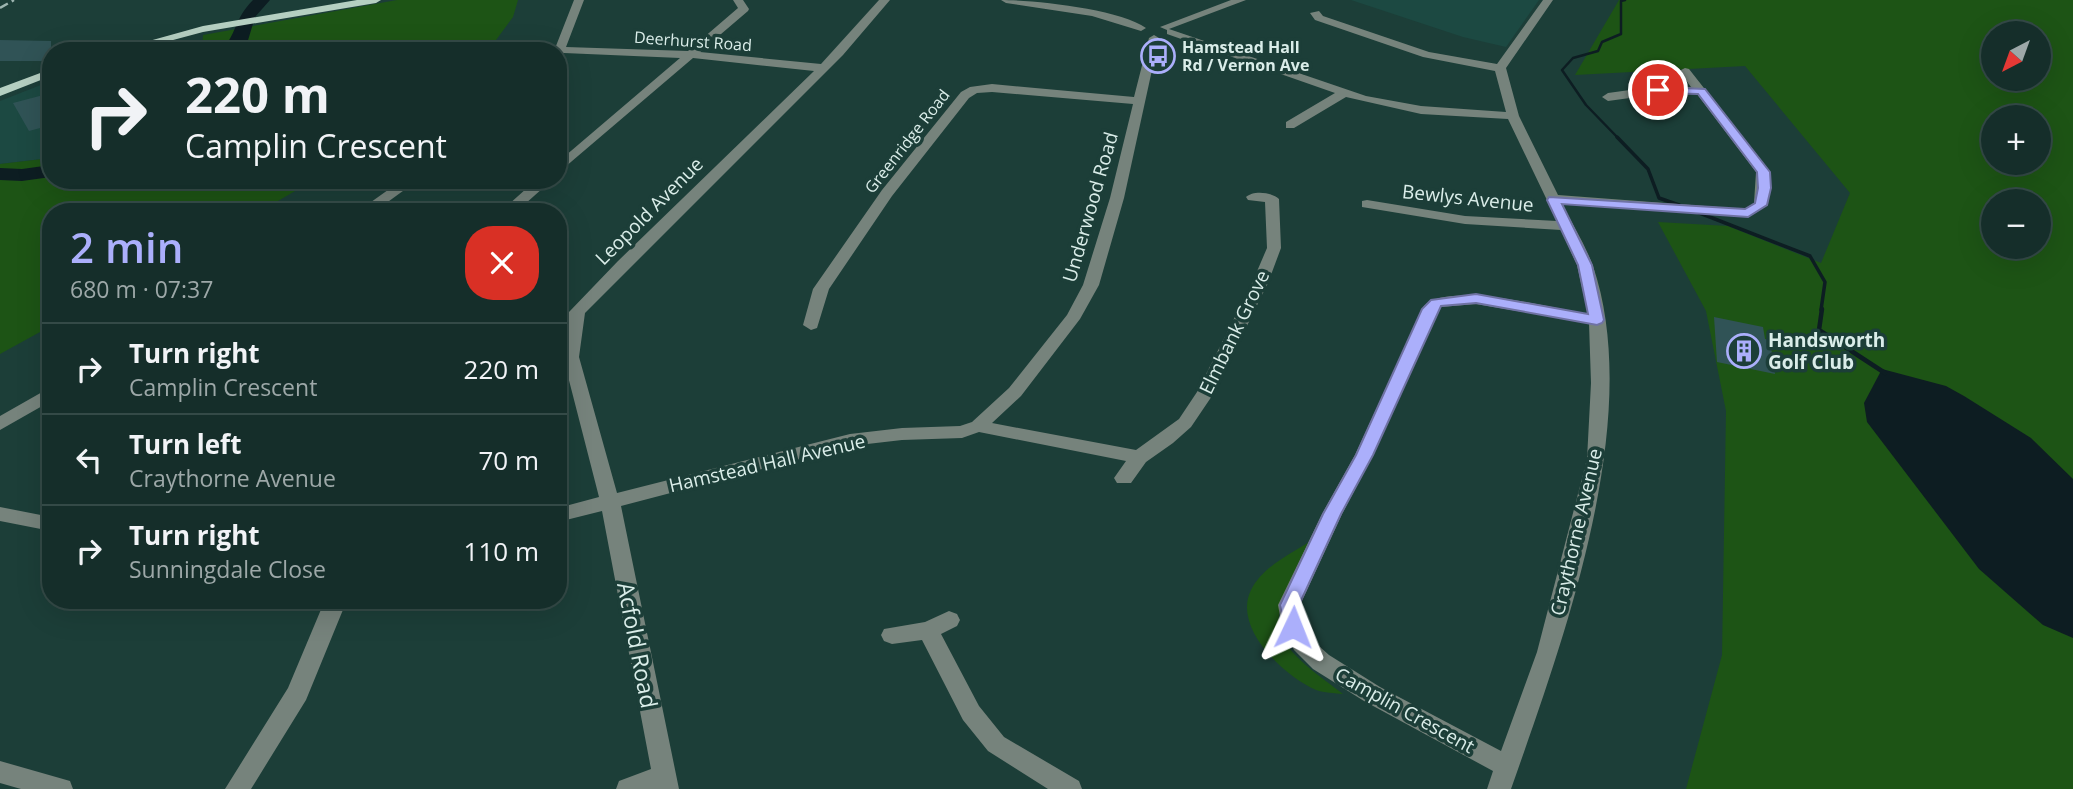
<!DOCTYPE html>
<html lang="en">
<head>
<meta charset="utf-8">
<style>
	:root { --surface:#152e2a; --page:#1e3632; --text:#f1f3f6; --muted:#9da8a8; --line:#344a47; --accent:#abaffb }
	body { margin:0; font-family:"Open Sans",sans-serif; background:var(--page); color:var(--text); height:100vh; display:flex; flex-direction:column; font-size:26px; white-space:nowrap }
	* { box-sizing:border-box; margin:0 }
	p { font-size:23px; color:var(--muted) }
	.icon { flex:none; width:38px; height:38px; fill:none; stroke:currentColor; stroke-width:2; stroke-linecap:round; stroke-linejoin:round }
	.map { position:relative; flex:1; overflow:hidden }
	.side { position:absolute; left:42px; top:203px; width:525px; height:406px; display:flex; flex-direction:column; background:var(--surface); border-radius:28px; box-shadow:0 7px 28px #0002,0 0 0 2px var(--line) }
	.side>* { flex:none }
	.banner { position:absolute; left:42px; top:42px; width:525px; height:147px; border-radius:28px; box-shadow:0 7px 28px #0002,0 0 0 2px var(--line); background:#152e2a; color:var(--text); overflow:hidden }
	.needle { width:46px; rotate:221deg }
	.tools { position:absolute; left:1981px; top:21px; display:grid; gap:14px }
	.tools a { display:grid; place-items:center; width:70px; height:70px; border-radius:50%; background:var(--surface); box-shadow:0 7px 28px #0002,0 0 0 2px var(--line); font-size:35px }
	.pin { position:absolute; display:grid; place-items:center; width:60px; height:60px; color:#fff; margin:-30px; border:4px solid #fff; border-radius:50%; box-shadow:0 2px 7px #0007 }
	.me { position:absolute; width:77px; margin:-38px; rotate:2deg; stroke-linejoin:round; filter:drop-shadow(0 0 5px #0008) }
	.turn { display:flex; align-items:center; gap:24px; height:147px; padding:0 28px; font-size:32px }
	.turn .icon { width:91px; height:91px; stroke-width:2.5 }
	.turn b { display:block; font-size:49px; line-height:60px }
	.round { display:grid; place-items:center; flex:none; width:74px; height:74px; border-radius:28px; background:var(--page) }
	.overview { display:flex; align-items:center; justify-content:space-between; height:119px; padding:0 28px }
	h1 { font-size:42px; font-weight:600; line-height:52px; color:var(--accent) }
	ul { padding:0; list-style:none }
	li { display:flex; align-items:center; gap:21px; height:91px; padding:0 28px; border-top:2px solid var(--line) }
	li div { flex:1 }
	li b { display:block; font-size:26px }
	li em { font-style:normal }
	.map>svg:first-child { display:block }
	.built { fill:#1c4942 }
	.green { fill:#1d5415; fill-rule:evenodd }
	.water { fill:#0d1d22 }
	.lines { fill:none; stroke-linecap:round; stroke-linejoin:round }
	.stream-far2 { stroke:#0d1d22; stroke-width:2.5 }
	.stream-far1 { stroke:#0d1d22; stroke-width:3.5 }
	.stream { stroke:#0d1d22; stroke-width:4.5 }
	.river { fill:#0d1d22; fill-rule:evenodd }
	.building { fill:#305356 }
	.minor { fill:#76837c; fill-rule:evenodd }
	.major { fill:#b5cfc1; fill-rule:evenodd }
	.rail { stroke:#9db5b0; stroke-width:2.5; stroke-dasharray:9 4.5; stroke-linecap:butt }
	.route { fill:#abaffb; stroke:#6f72a3; stroke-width:2 }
	.labels { text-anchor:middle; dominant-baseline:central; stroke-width:7; stroke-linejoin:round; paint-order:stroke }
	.far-street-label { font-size:16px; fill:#daede9; stroke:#1c3e38 }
	.far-poi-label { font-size:16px; font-weight:bold; fill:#daede9; stroke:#1c3e38; text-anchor:start }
	.street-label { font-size:19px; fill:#daede9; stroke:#1c3e38 }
	.poi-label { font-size:19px; font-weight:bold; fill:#daede9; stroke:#1c3e38; text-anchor:start }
	.near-street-label { font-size:23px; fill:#daede9; stroke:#1c3e38 }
</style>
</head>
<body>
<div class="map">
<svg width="2073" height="789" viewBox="0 0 2073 789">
	<rect width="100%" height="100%" fill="#1c3e38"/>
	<path class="built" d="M1351,0H1539L1506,47L1463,37Z
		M51,81V158L0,164V101Z"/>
	<path class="green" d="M397,0H518L513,17L488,51H202L203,35Z
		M1619,0H2073V789H1686L1722,655L1726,411L1706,311L1658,222L1728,226L1821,263L1850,193L1745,66L1575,75ZM1993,33H2039V79H1993ZM1993,117H2039V163H1993ZM1993,201H2039V247H1993Z
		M51,158V180H314L259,212H51V326L0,354V164Z
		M1309,542C1298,564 1275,605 1279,629C1285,654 1324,679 1343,694C1335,693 1324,693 1316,690C1285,677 1232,628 1251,590C1262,568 1288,555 1309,542Z"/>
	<path class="water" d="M1882,369L1946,386L1964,396L2031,438L2073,479V638L2043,625L1979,569L1867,422L1864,403Z"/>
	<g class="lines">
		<path class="stream-far2" d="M1619,139L1586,105L1562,70L1573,58L1598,51L1602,42L1621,34V1L1625,0"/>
		<path class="stream-far1" d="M1617,137L1648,169L1659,198L1679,205
			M1697,212L1810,256L1825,282L1821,310"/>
		<path class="stream" d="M1822,309L1819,330L1885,373"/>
		<path class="river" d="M253,0H270L255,17L246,47L243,51H221C237,34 234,19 253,0Z
			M51,165V177L22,181L0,180V168L22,169Z"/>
	</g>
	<path class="building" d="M0,40L51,41V61H0Z
		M51,93V125L29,131L13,103Z
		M1714,317L1763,327L1765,339L1770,340L1775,374L1717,362Z"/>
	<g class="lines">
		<path class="minor" d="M574,0H584L566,47L688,51L738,8L733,0H743L749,9L748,11L700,52L821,64L879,0H890L843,55L585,313L579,357L617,493L850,434L902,428L960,426L972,422L1009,388L1067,315L1083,285L1110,198L1133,104L992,92L977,93L969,98L892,196L829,289L817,328L811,330L803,325L813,289L882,190L961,92L970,87L992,84L1134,97L1149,38L1154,35L1159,38L1124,198L1099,285L1080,319L1021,396L992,423L1136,450L1179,419L1197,392L1252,283L1267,248L1265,202L1248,200L1246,197C1253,190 1272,192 1279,199L1281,248L1268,283L1214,393L1191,427L1173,443L1146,462L1131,483H1117L1114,478L1126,461L979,432L962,438L902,440L850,446L621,506L679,789H616L619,781L651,769L602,511L558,522V508L599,497L563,357L569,312L618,261L814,71L693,58L558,173V162L680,58L564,53L558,57V51H554Z
			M1001,0C1034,0 1120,9 1146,28L1141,31L1092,16L1006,3Z
			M1231,0H1246L1169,29L1366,96L1421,106L1506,112L1495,71L1423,57L1315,20L1310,13L1319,11L1323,16L1429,52L1497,64L1543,0H1553L1506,68L1519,116L1558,195L1745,209L1754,203L1756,172L1697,94H1659L1608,101L1602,97L1608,93L1659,86L1691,87L1679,71L1685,68L1689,69L1770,172L1768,205L1748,217L1562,204C1572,224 1585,244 1593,266C1645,420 1563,641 1511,789H1487L1493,771L1364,701L1313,669L1294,650L1282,627L1278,605L1322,514L1355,455L1424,306C1449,281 1553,308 1588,314L1577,265L1561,230L1465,224L1362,207V201L1367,200L1465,216L1557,221L1508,119L1421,114L1346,97L1294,128H1286V122L1335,93L1167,34V30L1160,27ZM1476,304L1589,323L1591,383L1587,459L1537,652L1501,751L1380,687L1329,655L1310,638L1304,627L1300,605L1342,514L1373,455L1437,311L1441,307Z
			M402,180H418L374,212H357Z
			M536,180H552L516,212H500Z
			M51,387V401L0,430V416Z
			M0,507L51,517V531L0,521Z
			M325,600H347L306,700L251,789H225L288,688Z
			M949,611L957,614L960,620L957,626L941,634L979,706L1004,737L1079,781L1082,789H1048L988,751L963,720L922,640L892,644L884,641L881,635L884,629L925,622Z
			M0,761L70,781L73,789H21L0,783Z"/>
		<path class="major" d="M357,0H381L376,3L203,32L132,51H113L203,26Z
			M51,69V76L0,96V88Z"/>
		<path class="rail" d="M0,8L14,0"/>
	</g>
	<path class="route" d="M1658,87L1705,89L1770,172L1771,188L1767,205L1748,217L1562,204L1592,265L1604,320L1602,323L1597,325L1476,303L1441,306L1373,455L1341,514L1299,605L1303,627L1300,633L1293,635L1286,633L1280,605L1323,514L1356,455L1422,309L1431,300L1476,294L1588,314L1578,265L1547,200L1549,197L1745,209L1755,203L1758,188L1757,172L1698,94L1655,93V88Z"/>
	<defs>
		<g id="bus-ring" transform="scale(1.75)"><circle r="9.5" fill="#1c3e38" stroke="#abaffb" stroke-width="1.5"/><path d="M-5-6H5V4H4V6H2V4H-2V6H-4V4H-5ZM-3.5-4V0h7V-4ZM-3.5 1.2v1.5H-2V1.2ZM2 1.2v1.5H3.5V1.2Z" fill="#abaffb"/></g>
		<g id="building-ring" transform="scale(1.75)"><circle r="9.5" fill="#1c3e38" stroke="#abaffb" stroke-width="1.5"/><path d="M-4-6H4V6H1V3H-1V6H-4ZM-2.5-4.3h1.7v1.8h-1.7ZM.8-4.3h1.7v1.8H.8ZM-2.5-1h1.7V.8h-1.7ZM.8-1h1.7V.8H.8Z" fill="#abaffb"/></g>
	</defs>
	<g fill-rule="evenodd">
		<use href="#bus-ring" x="1158" y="56"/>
		<use href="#building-ring" x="1744" y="351"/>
	</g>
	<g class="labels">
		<g class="far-street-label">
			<text transform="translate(693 41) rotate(4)">Deerhurst Road</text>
			<text transform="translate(907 141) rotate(-52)">Greenridge Road</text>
		</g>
		<g class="far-poi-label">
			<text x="1182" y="47">Hamstead Hall<tspan x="1182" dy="18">Rd / Vernon Ave</tspan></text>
		</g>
		<g class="street-label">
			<text transform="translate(1468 198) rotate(6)">Bewlys Avenue</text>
			<text transform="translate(1090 207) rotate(-74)">Underwood Road</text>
			<text transform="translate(649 211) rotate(-45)">Leopold Avenue</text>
			<text transform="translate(1234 332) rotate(-64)">Elmbank Grove</text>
			<text transform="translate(767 463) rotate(-13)">Hamstead Hall Avenue</text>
			<text transform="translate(1576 532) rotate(-77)">Craythorne Avenue</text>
			<text transform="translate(1405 710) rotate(29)">Camplin Crescent</text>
		</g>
		<g class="poi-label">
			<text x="1768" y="340">Handsworth<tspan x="1768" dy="22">Golf Club</tspan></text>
		</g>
		<g class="near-street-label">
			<text transform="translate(638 645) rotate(79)">Acfold Road</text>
		</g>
	</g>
</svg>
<div class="tools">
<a><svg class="needle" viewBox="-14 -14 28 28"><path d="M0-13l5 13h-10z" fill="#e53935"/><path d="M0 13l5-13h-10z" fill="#9da8a8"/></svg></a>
<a>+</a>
<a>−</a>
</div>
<div class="pin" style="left:1658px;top:90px;background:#d93025"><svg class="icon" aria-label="arrive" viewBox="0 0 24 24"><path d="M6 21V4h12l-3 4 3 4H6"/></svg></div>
<svg class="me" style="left:1293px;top:627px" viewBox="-20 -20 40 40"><path d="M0-17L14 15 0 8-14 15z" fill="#abaffb" stroke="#fff" stroke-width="4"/></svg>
<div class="banner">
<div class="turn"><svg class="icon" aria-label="right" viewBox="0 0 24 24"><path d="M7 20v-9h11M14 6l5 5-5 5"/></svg><div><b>220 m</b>Camplin Crescent</div></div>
</div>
<section class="side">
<div class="overview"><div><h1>2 min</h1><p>680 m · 07:37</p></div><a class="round" style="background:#d93025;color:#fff"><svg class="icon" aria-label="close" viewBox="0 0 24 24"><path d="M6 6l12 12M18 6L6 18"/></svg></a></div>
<ul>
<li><svg class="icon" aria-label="right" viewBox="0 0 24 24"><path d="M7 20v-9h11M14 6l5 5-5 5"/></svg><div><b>Turn right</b><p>Camplin Crescent</p></div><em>220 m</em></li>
<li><svg class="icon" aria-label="left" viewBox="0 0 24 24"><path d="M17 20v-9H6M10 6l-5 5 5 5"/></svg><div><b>Turn left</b><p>Craythorne Avenue</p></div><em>70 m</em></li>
<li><svg class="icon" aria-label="right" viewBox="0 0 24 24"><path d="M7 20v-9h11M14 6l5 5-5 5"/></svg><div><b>Turn right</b><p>Sunningdale Close</p></div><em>110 m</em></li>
</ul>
</section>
</div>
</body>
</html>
